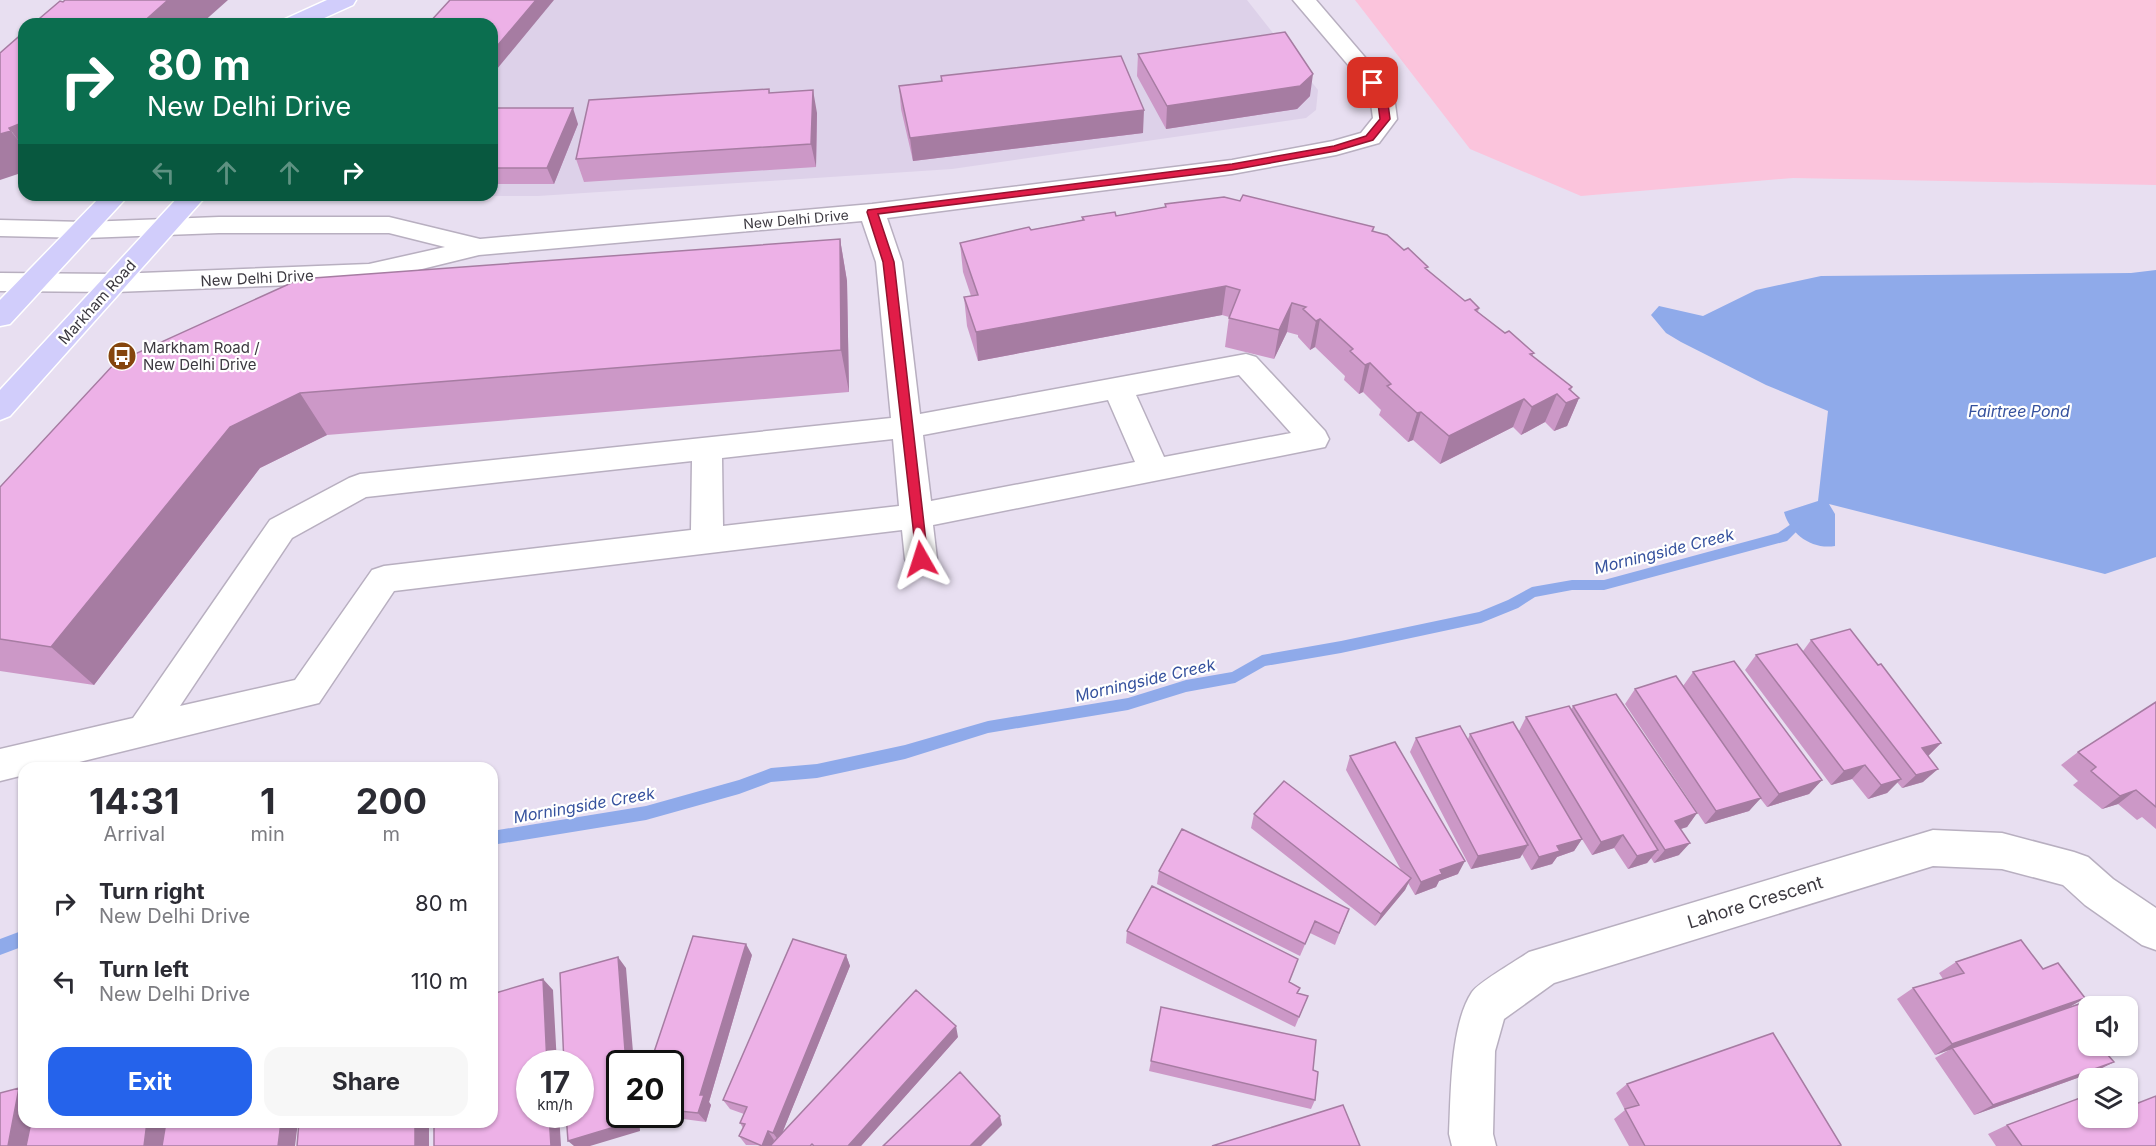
<!DOCTYPE html>
<html lang="en">
<head>
<meta charset="utf-8">
<style>
	:root { --surface:#fff; --page:#f7f7f7; --text:#2b2b33; --muted:#7c7c81; --accent:#2563eb }
	body { margin:0; font-family:Inter,sans-serif; background:var(--page); color:var(--text); height:100vh; display:flex; flex-direction:column; font-size:22px; white-space:nowrap }
	* { box-sizing:border-box; margin:0 }
	p { font-size:20px; color:var(--muted) }
	.icon { flex:none; width:33px; height:33px; fill:none; stroke:currentColor; stroke-width:2; stroke-linecap:round; stroke-linejoin:round }
	.map { position:relative; flex:1; overflow:hidden }
	.drawer { position:absolute; left:18px; top:762px; width:480px; height:366px; display:flex; flex-direction:column; background:var(--surface); border-radius:18px; box-shadow:0 2px 4px #0004 }
	.drawer>* { flex:none }
	.guide { position:absolute; left:18px; top:18px; width:480px; height:183px; border-radius:18px; box-shadow:0 2px 4px #0004; background:#0b6e4f; color:#fff; overflow:hidden }
	.controls { position:absolute; left:2078px; top:996px; display:grid; gap:12px }
	.controls a { display:grid; place-items:center; width:60px; height:60px; border-radius:12px; background:var(--surface); box-shadow:0 2px 4px #0004; font-size:30px }
	.speed { position:absolute; left:516px; top:1050px; display:flex; gap:12px; font-size:30px; font-weight:700; text-align:center }
	.speed>* { display:grid; place-content:center; width:78px; height:78px; border-radius:50%; background:var(--surface); box-shadow:0 2px 4px #0004; line-height:1 }
	.speed small { font-size:15px; font-weight:400 }
	.speed .limit { border:3px solid #111; border-radius:9px; background:#fff; color:#111 }
	.pin { position:absolute; display:grid; place-items:center; width:51px; height:51px; color:#fff; margin:-26px; border-radius:12px; box-shadow:0 3px 9px #0006 }
	.me { position:absolute; width:66px; margin:-33px; rotate:354deg; stroke-linejoin:round; filter:drop-shadow(0 0 4px #0008) }
	.turn { display:flex; align-items:center; gap:21px; height:126px; padding:0 30px; font-size:27px }
	.turn .icon { width:78px; height:78px; stroke-width:2.5 }
	.turn b { display:block; font-size:42px; line-height:51px }
	.lanes { display:flex; align-items:center; height:57px; padding:0 30px; background:#0003; justify-content:center; gap:30px; direction:ltr }
	.lanes .off { opacity:.35 }
	.eta { display:flex; justify-content:space-evenly; align-items:center; height:102px; text-align:center }
	.eta b { font-size:36px; font-weight:700; line-height:42px }
	.action { display:flex; gap:12px; margin-top:auto; padding:12px 30px }
	.action a { flex:1; height:69px; border-radius:18px; background:var(--accent); color:#fff; font-size:24px; font-weight:700; line-height:69px; text-align:center }
	.action a+a { background:var(--page); color:var(--text) }
	ul { padding:0; list-style:none }
	li { display:flex; align-items:center; gap:18px; height:78px; padding:0 30px }
	li div { flex:1 }
	li b { display:block; font-size:22px }
	li em { font-style:normal }
	.map>svg:first-child { display:block }
	.built { fill:#ddd1e9 }
	.green { fill:#fbc4dc }
	.water { fill:#8faaea }
	.lines { fill:none; stroke-linecap:round; stroke-linejoin:round }
	.stream { fill:#8faaea; fill-rule:evenodd }
	.minor-casing { stroke:#b8afc0; stroke-width:3 }
	.major-casing { stroke:#fff; stroke-width:3 }
	.minor { fill:#fff; fill-rule:evenodd }
	.major { fill:#d1cdfb; fill-rule:evenodd }
	.wall { fill:#cc98c7 }
	.shaded-wall { fill:#a67ca2 }
	.building { fill:#edb1e7; stroke:#a67ca2; stroke-width:1.5 }
	.route { fill:#e11d48; stroke:#92132f; stroke-width:1.5 }
	.labels { text-anchor:middle; dominant-baseline:central; stroke-width:4.5; stroke-linejoin:round; paint-order:stroke }
	.far-street-label { font-size:14px; fill:#3c3940; stroke:#fff }
	.street-label { font-size:15px; fill:#3c3940; stroke:#fff }
	.poi-label { font-size:15px; fill:#3c3940; stroke:#fff; text-anchor:start }
	.water-label { font-size:16px; font-style:italic; fill:#36529e; stroke:#fff }
	.near-street-label { font-size:18px; fill:#3c3940; stroke:#fff }
</style>
</head>
<body>
<div class="map">
<svg width="2156" height="1146" viewBox="0 0 2156 1146">
	<rect width="100%" height="100%" fill="#e8dff1"/>
	<path class="built" d="M451,0H1247L1318,90L1316,110L1306,118L952,169L538,196H279L492,195V24Z"/>
	<path class="green" d="M1355,0H2156V185L1793,178L1581,196L1470,149Z"/>
	<path class="water" d="M2156,270V557L2105,574L1829,504L1835,514V546C1812,550 1790,534 1784,512L1818,501L1828,411L1766,385L1681,342L1666,333L1651,315L1659,306L1703,316L1756,290L1821,276L2131,273Z"/>
	<g class="lines">
		<path class="stream" d="M1794,522L1801,527L1787,541L1604,590H1572L1535,597L1518,608L1481,623L1341,653L1265,666L1235,683L1186,692L1128,710L988,733L905,759L817,778L771,782L739,794L646,820L492,845V831L646,806L739,780L771,768L817,764L905,745L988,721L1128,698L1186,680L1232,672L1262,655L1341,641L1479,612L1508,600L1532,587L1572,580H1604L1778,533Z
			M24,930V946L0,955V939Z"/>
		<g class="minor-casing">
			<path id="minor" d="M1293,0H1316L1375,69L1394,96L1397,119L1379,143L1336,155L1232,174L887,218L902,262L920,414L1246,354L1256,357L1325,431L1329,439L1325,447L933,525L937,559L933,568L921,572L909,568L905,559L902,530L394,591L319,703L55,768H24V775L0,781V749L133,718L270,520L349,478L360,474L891,418L876,262L862,221L479,255L369,282L115,292L0,291V273L115,274L369,264L445,247L389,233H219L85,238L0,236V220L85,222L219,217H389L480,239L872,204L1232,160L1333,141L1361,133L1373,118L1370,96L1355,73ZM1239,375L1291,433L1164,457L1136,395ZM1108,400L1135,462L931,501L923,435ZM893,439L899,506L723,526L722,458ZM692,461L691,530L384,566L372,570L295,680L180,706L292,538L366,497Z
				M1933,830L2002,833L2074,852L2088,857L2113,879L2156,908V950L2142,945L2085,905L2063,885L2002,869L1933,866L1554,983L1504,1019L1495,1051L1493,1134L1496,1146H1452L1449,1134C1451,1095 1450,1025 1472,992C1479,982 1516,961 1529,952Z"/>
		</g>
		<g class="major-casing">
			<path id="major" d="M327,0H356L353,5L311,24H282L285,19Z
				M102,195H129L10,324L0,326V300Z
				M180,195H207L10,416L0,420V390Z"/>
		</g>
		<use href="#minor" class="minor"/>
		<use href="#major" class="major"/>
	</g>
	<path class="wall" d="M1138,54L1310,96L1297,109L1166,129L1137,76Z
		M941,76L1143,133L913,161L901,109L899,86L941,81Z
		M769,89L770,93L817,113L816,167L584,182L576,159Z
		M492,108L578,124L554,184H492Z
		M1240,201L1374,227L1373,232L1427,271L1465,301L1479,308L1478,312L1505,333L1534,353L1532,356L1572,387L1571,391L1579,398L1567,426L1554,431L1545,422L1521,435L1513,427L1440,464L1413,440L1408,442L1379,415L1381,410L1363,392L1359,394L1344,380L1345,376L1315,347L1310,350L1298,337V335L1287,332L1274,359L1225,347L1229,317L1222,315L978,361L967,326L964,297L971,296L963,272L960,243L1082,220V217L1116,216L1165,207V204Z
		M840,239L847,281L849,392L327,435L260,468L94,685L0,671V487L115,363Z
		M1811,640L1878,665L1941,743L1928,756L1923,782L1902,788L1897,782L1887,793L1868,799L1852,779L1831,785L1745,670L1756,655L1803,651Z
		M1693,672L1822,780L1809,794L1767,807L1760,798L1749,811L1705,824L1625,704L1635,689L1683,686Z
		M2156,702V829L2142,817L2137,820L2118,804L2102,809L2073,785L2078,781L2061,765L2078,752Z
		M1573,706L1697,813L1687,827L1680,829L1679,855L1654,863L1651,858L1647,863L1628,869L1614,848L1592,855L1582,839L1574,851L1557,857L1552,864L1531,870L1522,854L1520,858L1471,869L1410,752L1416,738L1468,739L1470,734L1519,731L1526,717L1571,710Z
		M1350,756L1458,874L1439,881L1436,887L1415,895L1408,883L1405,890L1375,926L1251,828L1254,814L1401,870L1346,770Z
		M1159,871L1349,909L1335,945L1310,933L1300,956L1157,884Z
		M1127,931L1298,959L1289,982L1300,988L1298,993L1308,996L1295,1027L1126,943Z
		M752,955L709,1102L711,1105L706,1122L645,1114H670V1064Z
		M846,955L850,966L782,1133L958,1037L861,1146L746,1145L739,1136L743,1128L740,1123L744,1114L730,1109L723,1100Z
		M1956,962L2043,969L2085,998L2069,1007L2114,1062L2094,1072L1974,1115L1935,1058L1949,1050L1935,1055L1897,999L1913,988L1943,979L1939,973Z
		M1151,1061L1313,1070L1315,1100L1311,1109L1149,1071Z
		M1627,1084L1841,1145L1838,1146H1629L1614,1119L1625,1110L1616,1093Z
		M2007,1125L2156,1146H1996L1988,1134Z"/>
	<path class="shaded-wall" d="M168,0H228L201,24H141Z
		M536,0H554L492,75V52Z
		M1313,74L1310,96L1297,109L1166,129L1167,106Z
		M813,90L817,113L816,167L811,144Z
		M573,108L578,124L554,184L547,168Z
		M1144,110L1143,133L913,161L910,138Z
		M24,122V148L9,128Z
		M11,131L24,148V172L0,180V134Z
		M840,239L847,281L849,392L841,350Z
		M1226,286L1222,315L978,361L976,332Z
		M1292,303L1287,332L1274,359L1279,330Z
		M1320,319L1315,347L1310,350L1316,321Z
		M1370,363L1363,392L1359,394L1365,365Z
		M300,393L327,435L260,468L94,685L51,647L230,427Z
		M1557,394L1545,422L1521,435L1532,407Z
		M1579,398L1567,426L1554,431L1566,403Z
		M1524,399L1513,427L1440,464L1449,436Z
		M1421,412L1413,440L1408,442L1417,413Z
		M1941,743L1927,757L1922,748Z
		M1865,765L1852,779L1831,785L1844,771Z
		M1938,769L1923,782L1902,788L1916,775Z
		M1901,779L1887,793L1868,799L1881,785Z
		M1822,780L1809,794L1767,807L1779,794Z
		M2136,790L2118,804L2102,809L2120,796Z
		M1761,798L1749,811L1705,824L1716,811Z
		M1697,813L1687,827L1665,834L1675,821Z
		M1623,835L1614,848L1592,855L1601,842Z
		M1582,839L1574,851L1557,857L1552,864L1531,870L1539,857L1557,846Z
		M1690,843L1679,855L1654,863L1665,850Z
		M1528,845L1520,858L1471,869L1478,856Z
		M1658,850L1647,863L1628,869L1637,856Z
		M1465,861L1458,874L1439,881L1436,887L1415,895L1421,882L1440,870Z
		M1411,878L1405,890L1375,926L1381,914Z
		M746,944L752,955L709,1102L711,1105L706,1122L698,1113L700,1095Z
		M846,955L850,966L779,1141L773,1133Z
		M618,957L626,968L634,1064H626Z
		M543,979L553,990L557,1064H547Z
		M2085,998L2066,1009L1935,1055L1952,1044Z
		M956,1026L958,1037L861,1146H848Z
		M2114,1062L2094,1072L1974,1115L1993,1105Z
		M19,1088L24,1090V1122H36L31,1146H8Z
		M549,1114H559L561,1146H551Z
		M630,1114H639L640,1131L590,1146H574L568,1141Z
		M1000,1116L1002,1125L981,1146H970Z
		M147,1122H167L164,1146H144Z
		M281,1122H298L295,1146H278Z
		M415,1122H429V1146H415Z
		M768,1131L774,1140L772,1146H762Z"/>
	<path class="building" d="M65,0H168L141,24H33L60,1L63,2Z
		M450,0H536L492,52V24H428Z
		M24,32V122L9,128L11,131L0,134V53Z
		M1285,32L1313,74L1300,86L1167,106L1138,54Z
		M1121,56L1144,110L910,138L899,86L942,81L941,76Z
		M769,89V93L813,90L811,144L576,159L589,100Z
		M492,108H573L547,168H492Z
		M1243,195L1374,227L1372,231L1387,235L1404,250L1408,248L1428,267L1425,268L1465,301L1470,299L1479,308L1475,310L1505,333L1509,331L1534,353L1530,354L1572,387L1569,389L1579,398L1566,403L1557,394L1532,407L1524,399L1449,436L1421,412L1417,413L1387,386L1391,384L1370,363L1365,365L1350,351L1353,349L1320,319L1316,321L1303,309L1306,307L1292,303L1279,330L1229,318L1240,290L1226,286L976,332L964,297L978,295L960,243L1029,227L1031,230L1084,220L1082,217L1115,212L1116,216L1166,207L1165,204L1224,197L1240,201Z
		M840,239L841,350L300,393L230,427L51,647L0,639V487L115,363L300,279Z
		M1850,629L1878,665L1881,664L1941,743L1922,748L1938,769L1916,775L1811,640Z
		M1797,644L1901,779L1881,785L1865,765L1844,771L1756,655Z
		M1734,661L1822,780L1779,794L1693,672Z
		M1676,676L1761,798L1716,811L1635,689Z
		M1616,694L1697,813L1675,821L1690,843L1665,850L1573,706Z
		M2156,702V807L2136,790L2120,796L2091,771L2096,767L2078,752Z
		M1569,706L1658,850L1637,856L1623,835L1601,842L1526,717Z
		M1513,722L1582,839L1557,846L1560,851L1539,857L1470,734Z
		M1460,726L1528,845L1478,856L1416,738Z
		M1395,742L1465,861L1440,870L1442,874L1421,882L1350,756Z
		M1284,781L1411,878L1381,914L1254,814Z
		M1182,829L1349,909L1339,933L1315,921L1305,944L1159,871Z
		M1152,886L1298,959L1289,982L1300,988L1297,993L1308,996L1299,1017L1127,931Z
		M693,936L746,944L700,1095H704L698,1113L670,1110V1064H650Z
		M793,939L846,955L773,1133L768,1131L762,1146L739,1136L745,1124L740,1123L747,1107L723,1100Z
		M2021,940L2043,969L2058,963L2085,998L1952,1044L1913,988L1964,973L1956,962Z
		M618,957L626,1064H620V1114H630L631,1122L568,1141L566,1114H580V1064H564L560,973Z
		M543,979L547,1064H530V1114H549L551,1146H434V1122H492V994Z
		M916,990L956,1026L848,1146H814L812,1144L810,1146H770Z
		M2088,1001L2092,1006H2088V1046H2100L2114,1062L1993,1105L1952,1048Z
		M1161,1007L1316,1040L1313,1070L1318,1072L1315,1100L1151,1061Z
		M1773,1033L1841,1145L1837,1146H1645L1625,1109L1639,1105L1627,1084Z
		M960,1072L1000,1116L970,1146H883Z
		M19,1088L8,1146H0V1093Z
		M2088,1095V1118H2127V1097L2133,1105L2156,1096V1146H2022L2007,1125Z
		M1343,1105L1360,1146H1212Z
		M31,1122H147L144,1146H26Z
		M166,1122H281L278,1146H162Z
		M299,1122H415V1146H297Z"/>
	<path class="route" d="M1370,81H1376L1387,96L1390,119L1373,140L1336,151L1232,170L878,214L894,262L928,559L926,563H917L883,262L867,212L868,210L1232,164L1334,146L1366,136L1380,119L1377,96L1368,83Z"/>
	<defs>
		<g id="bus-disc" transform="scale(1.5)"><circle r="9.5" fill="#85450d" stroke="#fff"/><path d="M-5-6H5V4H4V6H2V4H-2V6H-4V4H-5ZM-3.5-4V0h7V-4ZM-3.5 1.2v1.5H-2V1.2ZM2 1.2v1.5H3.5V1.2Z" fill="#fff"/></g>
	</defs>
	<g fill-rule="evenodd">
		<use href="#bus-disc" x="122" y="356"/>
	</g>
	<g class="labels">
		<g class="far-street-label">
			<text transform="translate(796 219) rotate(-5)">New Delhi Drive</text>
		</g>
		<g class="street-label">
			<text transform="translate(257 278) rotate(-3)">New Delhi Drive</text>
			<text transform="translate(97 302) rotate(-48)">Markham Road</text>
		</g>
		<g class="poi-label">
			<text x="143" y="347">Markham Road /<tspan x="143" dy="17">New Delhi Drive</tspan></text>
		</g>
		<g class="water-label">
			<text x="2019" y="411">Fairtree Pond</text>
			<text transform="translate(1664 551) rotate(-14)">Morningside Creek</text>
			<text transform="translate(1145 680) rotate(-13)">Morningside Creek</text>
			<text transform="translate(584 805) rotate(-10)">Morningside Creek</text>
		</g>
		<g class="near-street-label">
			<text transform="translate(1755 902) rotate(-17)">Lahore Crescent</text>
		</g>
	</g>
</svg>
<div class="controls">
<a><svg class="icon" aria-label="sound" viewBox="0 0 24 24"><path d="M4 9h4l5-4v14l-5-4H4zM17 9q2 3 0 6"/></svg></a>
<a><svg class="icon" aria-label="layers" viewBox="0 0 24 24"><path d="M12 4l9 5-9 5-9-5zM3 14l9 5 9-5"/></svg></a>
</div>
<div class="speed"><div>17<small>km/h</small></div><div class="limit">20</div></div>
<div class="pin" style="left:1373px;top:83px;background:#d93025"><svg class="icon" aria-label="arrive" viewBox="0 0 24 24"><path d="M6 21V4h12l-3 4 3 4H6"/></svg></div>
<svg class="me" style="left:921px;top:559px" viewBox="-20 -20 40 40"><path d="M0-17L14 15 0 8-14 15z" fill="#e11d48" stroke="#fff" stroke-width="4"/></svg>
<div class="guide">
<div class="turn"><svg class="icon" aria-label="right" viewBox="0 0 24 24"><path d="M7 20v-9h11M14 6l5 5-5 5"/></svg><div><b>80 m</b>New Delhi Drive</div></div>
<div class="lanes"><svg class="icon off" aria-label="left" viewBox="0 0 24 24"><path d="M17 20v-9H6M10 6l-5 5 5 5"/></svg><svg class="icon off" aria-label="ahead" viewBox="0 0 24 24"><path d="M12 20V5M6 11l6-6 6 6"/></svg><svg class="icon off" aria-label="ahead" viewBox="0 0 24 24"><path d="M12 20V5M6 11l6-6 6 6"/></svg><svg class="icon" aria-label="right" viewBox="0 0 24 24"><path d="M7 20v-9h11M14 6l5 5-5 5"/></svg></div>
</div>
<section class="drawer">
<div class="eta">
<div><b>14:31</b><p>Arrival</p></div>
<div><b>1</b><p>min</p></div>
<div><b>200</b><p>m</p></div>
</div>
<ul>
<li><svg class="icon" aria-label="right" viewBox="0 0 24 24"><path d="M7 20v-9h11M14 6l5 5-5 5"/></svg><div><b>Turn right</b><p>New Delhi Drive</p></div><em>80 m</em></li>
<li><svg class="icon" aria-label="left" viewBox="0 0 24 24"><path d="M17 20v-9H6M10 6l-5 5 5 5"/></svg><div><b>Turn left</b><p>New Delhi Drive</p></div><em>110 m</em></li>
</ul>
<div class="action"><a>Exit</a><a>Share</a></div>
</section>
</div>
</body>
</html>
